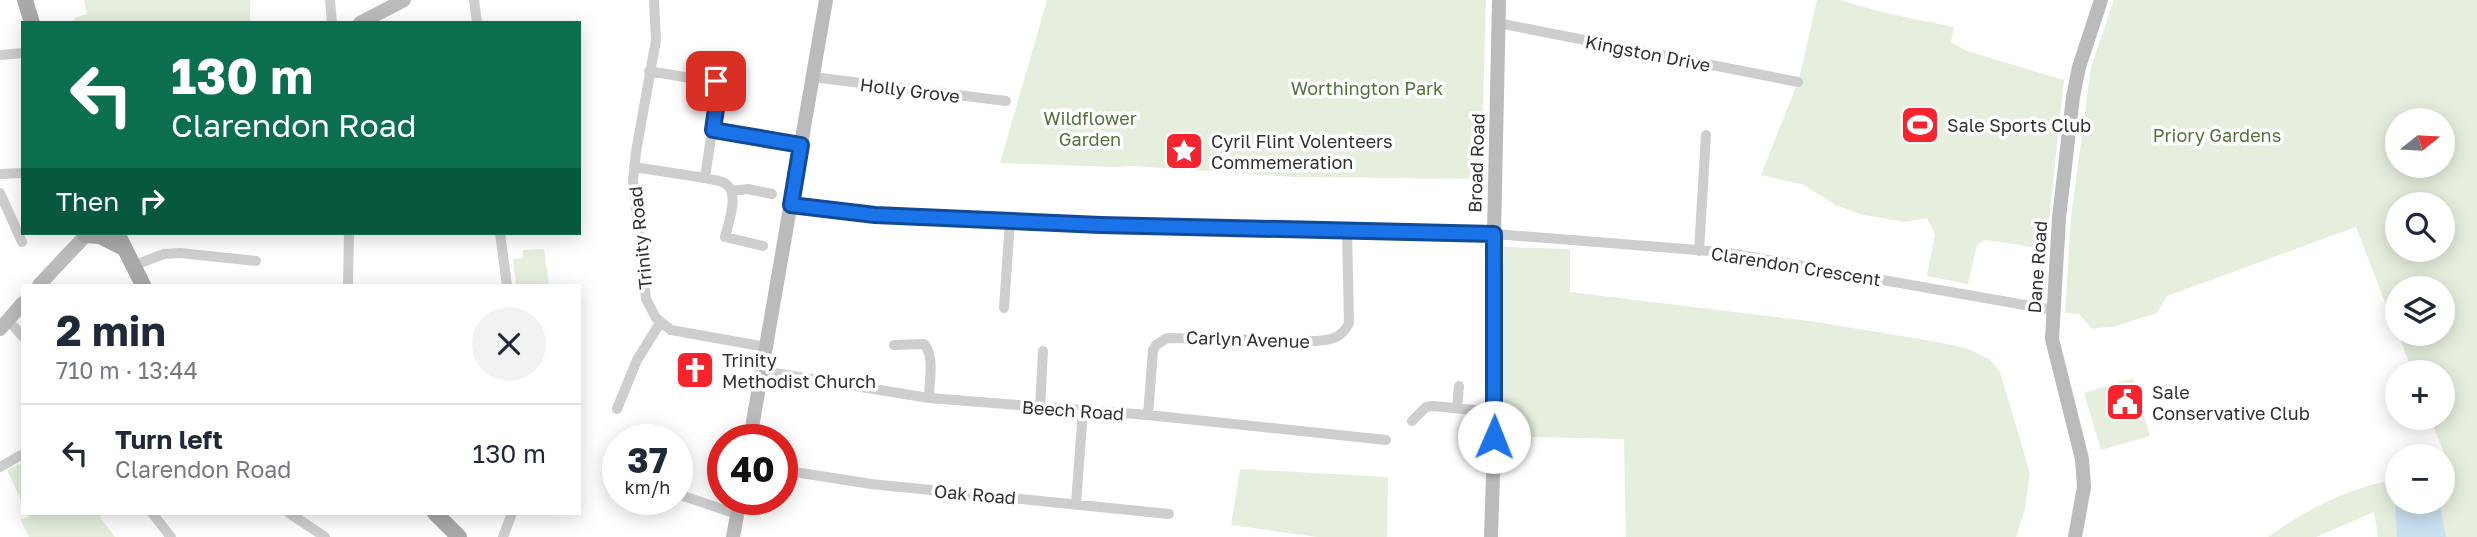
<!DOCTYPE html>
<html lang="en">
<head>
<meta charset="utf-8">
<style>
	:root { --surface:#fff; --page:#f2f2f3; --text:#1f2937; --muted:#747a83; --line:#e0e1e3 }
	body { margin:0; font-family:"Golos Text",sans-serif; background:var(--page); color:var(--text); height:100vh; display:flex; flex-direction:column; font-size:26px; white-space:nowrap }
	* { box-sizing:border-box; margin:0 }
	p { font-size:23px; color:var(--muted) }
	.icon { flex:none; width:38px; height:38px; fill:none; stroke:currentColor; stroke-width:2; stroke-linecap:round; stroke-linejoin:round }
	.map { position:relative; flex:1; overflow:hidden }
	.side { position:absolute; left:21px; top:284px; width:560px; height:231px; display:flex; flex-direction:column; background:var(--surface); border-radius:0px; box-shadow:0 4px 18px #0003 }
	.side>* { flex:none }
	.banner { position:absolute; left:21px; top:21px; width:560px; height:214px; border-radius:0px; box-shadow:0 4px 18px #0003; background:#0b6e4f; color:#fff; overflow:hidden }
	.needle { width:46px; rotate:72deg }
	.fabs { position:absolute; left:2385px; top:108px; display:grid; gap:14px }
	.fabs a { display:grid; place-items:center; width:70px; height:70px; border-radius:50%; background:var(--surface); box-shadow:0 4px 18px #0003; font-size:35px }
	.speed { position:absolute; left:602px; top:424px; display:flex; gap:14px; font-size:35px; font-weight:700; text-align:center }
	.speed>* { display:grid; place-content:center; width:91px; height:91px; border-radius:50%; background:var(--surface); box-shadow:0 4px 18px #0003; line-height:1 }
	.speed small { font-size:18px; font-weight:400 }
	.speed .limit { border:10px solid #d22; background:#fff; color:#111 }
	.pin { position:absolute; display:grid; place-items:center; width:60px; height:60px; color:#fff; margin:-30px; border-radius:14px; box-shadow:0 4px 10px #0006 }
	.me { position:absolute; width:77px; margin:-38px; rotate:1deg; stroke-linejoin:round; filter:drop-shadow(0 0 5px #0008) }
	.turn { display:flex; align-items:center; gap:24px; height:147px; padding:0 35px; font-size:32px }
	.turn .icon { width:91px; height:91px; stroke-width:2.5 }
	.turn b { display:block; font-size:49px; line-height:60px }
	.then { display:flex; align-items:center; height:66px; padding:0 35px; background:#0003; gap:14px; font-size:26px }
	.round { display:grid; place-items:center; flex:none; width:74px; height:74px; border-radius:37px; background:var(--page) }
	.headline { display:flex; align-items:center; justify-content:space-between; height:119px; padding:0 35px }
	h1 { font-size:42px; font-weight:700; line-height:52px }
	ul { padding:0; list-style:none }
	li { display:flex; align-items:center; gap:21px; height:98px; padding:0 35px; border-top:2px solid var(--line) }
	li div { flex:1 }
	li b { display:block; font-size:26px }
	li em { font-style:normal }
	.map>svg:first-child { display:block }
	.green { fill:#e6efde; fill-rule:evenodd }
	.water { fill:#c9e0f0 }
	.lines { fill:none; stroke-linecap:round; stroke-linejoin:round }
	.street { stroke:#cecece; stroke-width:10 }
	.secondary { stroke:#bbb; stroke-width:14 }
	.primary { stroke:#a9a9a9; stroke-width:16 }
	.route-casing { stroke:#114b97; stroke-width:18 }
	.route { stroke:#1a73e8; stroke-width:12 }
	.labels { text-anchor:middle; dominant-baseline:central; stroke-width:7; stroke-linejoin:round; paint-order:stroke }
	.street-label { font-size:18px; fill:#313131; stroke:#fff }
	.park-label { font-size:18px; fill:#527239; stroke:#fff }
	.poi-label { font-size:18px; fill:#313131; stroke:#fff; text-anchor:start }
</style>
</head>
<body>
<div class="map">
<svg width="2477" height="537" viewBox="0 0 2477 537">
	<rect width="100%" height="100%" fill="#fff"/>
	<path class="green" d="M84,0H250V23H72L76,17L87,14Z
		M1047,0H1486L1481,179L1294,177L1133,166L1117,167L1000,163Z
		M1817,0H1840L1885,13L1954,27L1951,42L1967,51L2064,80L2046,249L1985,240L1977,245L1968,284L1927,276L1935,234L1927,218L1905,222L1863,215L1836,205L1804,185L1761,175L1799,79Z
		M2114,0H2477V537H2378L2374,512L2316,537H2268C2309,508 2348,488 2397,479L2398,502H2443V470L2450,468L2430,418H2443V373H2413L2398,334H2443V289H2398L2397,333L2356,227L2167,296L2157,313C2143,317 2130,322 2116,326C2108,328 2100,327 2092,329L2079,314L2065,313L2071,217L2091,67ZM2398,121H2443V166H2398ZM2398,205H2443V250H2398Z
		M1504,247L1570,249V292L1816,322L1938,342L1969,349L1989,359L2000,372L2030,473L2025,509L2016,537H1626L1624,439L1497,436Z
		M544,249L549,285H516L513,259L523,258V250Z
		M2133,378L2150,436L2101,450L2084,393Z
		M23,463V504L7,470Z
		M1240,469L1388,477L1387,537H1317L1231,525Z
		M27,513H97L115,537H29L20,519L29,517Z"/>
	<path class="water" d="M2416,502L2440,505L2446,537H2397L2395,507Z"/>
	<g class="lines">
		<path class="street" d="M330,0L332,23
			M474,0L477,23
			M654,0L656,40L636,152L633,181L646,299L656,318L671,330L766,347
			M1498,23L1798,82
			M0,55L23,53
			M813,77L1006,101
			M713,130L801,145
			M634,167L705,178L719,83L649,71
			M0,174L23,173
			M705,178C711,180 721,180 726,184C740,194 728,224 725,237L763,246
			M732,191L748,189L772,194
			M0,193L22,242
			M791,205L875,215L1101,225L1494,234L1723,252L2053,310
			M500,233L507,285
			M1699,251L1706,135
			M132,266L164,254L180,253L256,261
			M348,285L349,233
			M1004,308L1010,220
			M8,320L23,337
			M894,345L924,344C935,356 929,382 929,398
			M762,371L929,398L1148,415L1386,440
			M1040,408L1043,351
			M1457,408L1459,386
			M617,409L637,360L660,323
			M1148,415L1153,350L1156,345L1167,338L1316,341C1331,340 1342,338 1349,323L1347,229
			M1412,421L1426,407L1433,406L1495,412
			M0,467L23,454
			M782,470L871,484L1169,514
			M677,494L737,514
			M1076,503L1083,411
			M152,513L171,537
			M289,513L325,537
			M503,537L512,513"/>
		<path class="secondary" d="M360,23L404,0
			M39,285L88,233
			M0,329L23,303
			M750,439L826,0
			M733,537L740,499
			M1491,537L1495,412L1494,234L1499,0
			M2075,537L2084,487L2082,459L2052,339L2059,218L2073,97L2079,67L2101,0"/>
		<path class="primary" d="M25,0L32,23
			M117,233L143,285
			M85,235L100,236L124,248
			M435,513L459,537"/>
	</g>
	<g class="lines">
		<g class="route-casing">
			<path id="route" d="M716,81L719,87L713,130L801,145L791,205L875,215L1101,225L1494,234V437"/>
		</g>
		<use href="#route" class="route"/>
	</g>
	<defs>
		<g id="stadium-square" transform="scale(2.0125)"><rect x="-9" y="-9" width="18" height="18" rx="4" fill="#f7242e" stroke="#fff"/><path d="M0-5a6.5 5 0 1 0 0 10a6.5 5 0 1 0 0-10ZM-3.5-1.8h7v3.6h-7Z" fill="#fff"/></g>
		<g id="sight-square" transform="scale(2.0125)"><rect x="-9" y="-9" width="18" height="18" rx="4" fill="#f7242e" stroke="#fff"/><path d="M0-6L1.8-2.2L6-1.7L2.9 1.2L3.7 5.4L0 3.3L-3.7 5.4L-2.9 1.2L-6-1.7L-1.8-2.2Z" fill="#fff"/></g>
		<g id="church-square" transform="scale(2.0125)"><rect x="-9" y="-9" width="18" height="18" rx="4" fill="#f7242e" stroke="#fff"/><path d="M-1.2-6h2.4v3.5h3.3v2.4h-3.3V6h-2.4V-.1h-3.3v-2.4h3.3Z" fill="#fff"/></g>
		<g id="civic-square" transform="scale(2.0125)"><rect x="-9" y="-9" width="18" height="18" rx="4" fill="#f7242e" stroke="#fff"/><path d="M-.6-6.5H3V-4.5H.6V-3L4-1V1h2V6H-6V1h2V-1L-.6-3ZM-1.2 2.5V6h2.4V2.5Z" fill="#fff"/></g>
	</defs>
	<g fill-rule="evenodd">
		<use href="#stadium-square" x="1920" y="125"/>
		<use href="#sight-square" x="1184" y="151"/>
		<use href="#church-square" x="695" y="370"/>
		<use href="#civic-square" x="2125" y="402"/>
	</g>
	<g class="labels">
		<g class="street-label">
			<text transform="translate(1648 53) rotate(11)">Kingston Drive</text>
			<text transform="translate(910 90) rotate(7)">Holly Grove</text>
			<text transform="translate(1476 163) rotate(-88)">Broad Road</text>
			<text transform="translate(640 238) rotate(-96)">Trinity Road</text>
			<text transform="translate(1796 266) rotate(9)">Clarendon Crescent</text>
			<text transform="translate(2037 267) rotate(-86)">Dane Road</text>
			<text transform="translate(1248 339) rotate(2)">Carlyn Avenue</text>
			<text transform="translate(1073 410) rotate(4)">Beech Road</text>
			<text transform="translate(975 494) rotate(5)">Oak Road</text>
		</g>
		<g class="park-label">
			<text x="1367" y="88">Worthington Park</text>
			<text x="1090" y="118">Wildflower<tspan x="1090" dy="21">Garden</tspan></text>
			<text x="2217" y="135">Priory Gardens</text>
		</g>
		<g class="poi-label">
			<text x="1947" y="125">Sale Sports Club</text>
			<text x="1211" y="141">Cyril Flint Volenteers<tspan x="1211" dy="21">Commemeration</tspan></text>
			<text x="722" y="360">Trinity<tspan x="722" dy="21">Methodist Church</tspan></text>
			<text x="2152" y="392">Sale<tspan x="2152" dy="21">Conservative Club</tspan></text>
		</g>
	</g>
</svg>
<div class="fabs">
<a><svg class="needle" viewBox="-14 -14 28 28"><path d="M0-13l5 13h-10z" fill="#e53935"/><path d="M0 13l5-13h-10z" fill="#747a83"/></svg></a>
<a><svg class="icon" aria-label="search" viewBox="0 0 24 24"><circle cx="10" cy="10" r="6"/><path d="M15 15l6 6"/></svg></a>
<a><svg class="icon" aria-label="layers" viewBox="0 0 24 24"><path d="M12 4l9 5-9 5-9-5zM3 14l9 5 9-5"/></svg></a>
<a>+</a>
<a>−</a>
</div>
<div class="speed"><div>37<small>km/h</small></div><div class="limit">40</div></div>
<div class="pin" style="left:716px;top:81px;background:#d93025"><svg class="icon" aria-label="arrive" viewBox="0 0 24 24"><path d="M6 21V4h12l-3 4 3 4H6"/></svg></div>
<svg class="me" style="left:1494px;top:437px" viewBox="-20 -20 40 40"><circle r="19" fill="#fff"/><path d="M0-13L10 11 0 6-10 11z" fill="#1a73e8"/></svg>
<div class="banner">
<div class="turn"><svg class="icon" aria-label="left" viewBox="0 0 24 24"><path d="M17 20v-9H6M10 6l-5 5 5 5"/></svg><div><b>130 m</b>Clarendon Road</div></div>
<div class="then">Then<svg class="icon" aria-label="right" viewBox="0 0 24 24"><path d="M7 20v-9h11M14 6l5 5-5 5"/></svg></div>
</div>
<section class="side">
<div class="headline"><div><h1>2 min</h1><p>710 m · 13:44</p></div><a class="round"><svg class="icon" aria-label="close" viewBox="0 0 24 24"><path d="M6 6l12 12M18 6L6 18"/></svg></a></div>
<ul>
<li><svg class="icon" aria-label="left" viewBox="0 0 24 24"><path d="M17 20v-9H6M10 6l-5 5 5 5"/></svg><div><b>Turn left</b><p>Clarendon Road</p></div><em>130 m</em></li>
</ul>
</section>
</div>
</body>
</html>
